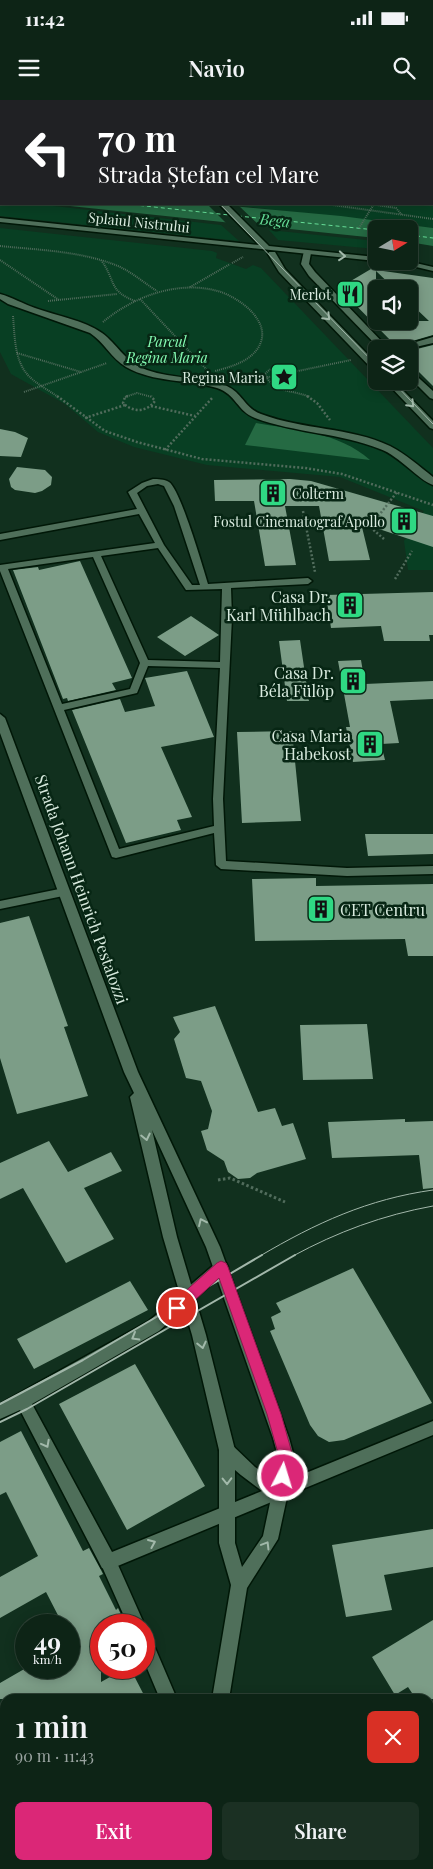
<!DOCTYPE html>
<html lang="en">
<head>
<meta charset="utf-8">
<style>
	:root { --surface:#0d2416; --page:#1b3023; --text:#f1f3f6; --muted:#9aa4a1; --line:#2d4135; --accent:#db2777 }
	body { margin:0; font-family:"Playfair Display",serif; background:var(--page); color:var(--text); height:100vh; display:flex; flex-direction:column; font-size:19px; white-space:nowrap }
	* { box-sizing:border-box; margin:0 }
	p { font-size:16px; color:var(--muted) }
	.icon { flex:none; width:28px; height:28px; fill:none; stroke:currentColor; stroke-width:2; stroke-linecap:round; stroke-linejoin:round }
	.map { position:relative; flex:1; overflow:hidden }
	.panel { position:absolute; left:0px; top:1594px; width:434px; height:176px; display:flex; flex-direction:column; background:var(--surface); border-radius:15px 15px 0 0; box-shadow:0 2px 12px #0003,0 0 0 1px var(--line) }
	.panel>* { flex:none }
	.hud { position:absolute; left:0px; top:0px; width:434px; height:105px; box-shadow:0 2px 12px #0003,0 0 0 1px var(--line); background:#202124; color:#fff; overflow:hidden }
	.needle { width:32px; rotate:80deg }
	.tools { position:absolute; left:368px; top:120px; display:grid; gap:10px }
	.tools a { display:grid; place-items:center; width:50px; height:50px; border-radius:8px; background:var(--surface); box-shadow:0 2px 12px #0003,0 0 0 1px var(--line); font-size:25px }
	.speed { position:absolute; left:15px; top:1514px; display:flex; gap:10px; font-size:25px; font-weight:700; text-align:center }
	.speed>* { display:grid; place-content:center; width:65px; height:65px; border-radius:50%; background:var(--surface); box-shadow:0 2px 12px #0003,0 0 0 1px var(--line); line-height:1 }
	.speed small { font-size:12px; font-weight:400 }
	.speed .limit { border:8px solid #d22; background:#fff; color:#111 }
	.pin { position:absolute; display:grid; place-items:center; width:42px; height:42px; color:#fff; margin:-21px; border:2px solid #fff; border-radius:50%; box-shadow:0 1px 5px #0007 }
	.me { position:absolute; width:55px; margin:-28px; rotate:5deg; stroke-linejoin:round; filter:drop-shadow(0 0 4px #0008) }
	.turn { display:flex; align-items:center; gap:18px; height:105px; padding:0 15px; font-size:22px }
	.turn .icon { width:65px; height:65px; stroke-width:2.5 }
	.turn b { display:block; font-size:35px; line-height:42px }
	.round { display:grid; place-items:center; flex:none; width:52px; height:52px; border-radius:8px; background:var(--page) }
	.overview { display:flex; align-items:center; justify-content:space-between; height:85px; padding:0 15px }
	h1 { font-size:30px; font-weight:600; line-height:38px }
	.cta { display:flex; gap:10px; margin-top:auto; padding:10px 15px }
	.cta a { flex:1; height:58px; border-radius:8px; background:var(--accent); color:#fff; font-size:20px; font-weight:600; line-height:58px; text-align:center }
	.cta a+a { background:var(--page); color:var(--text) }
	.status { display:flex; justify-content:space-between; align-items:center; height:35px; padding:0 25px; background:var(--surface); direction:ltr }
	.status svg { height:14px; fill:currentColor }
	header { display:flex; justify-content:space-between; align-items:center; height:65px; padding:0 15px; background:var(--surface); font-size:22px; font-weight:600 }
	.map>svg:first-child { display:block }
	.green { fill:#083f23 }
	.water { fill:#256a43 }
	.pier { fill:#11301e }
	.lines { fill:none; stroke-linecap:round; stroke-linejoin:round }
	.ferry { stroke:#66dd97; stroke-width:1; stroke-dasharray:4 3; stroke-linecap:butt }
	.building { fill:#7c9d87; fill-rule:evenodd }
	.service-casing { stroke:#001707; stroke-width:3 }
	.pedestrian-casing { stroke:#001707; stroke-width:3 }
	.minor-casing { stroke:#001707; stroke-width:3 }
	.tertiary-casing { stroke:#001707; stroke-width:3 }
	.secondary-casing { stroke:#001707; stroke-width:3 }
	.path-far2 { stroke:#516c5c; stroke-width:2; stroke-dasharray:1 1; stroke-linecap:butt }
	.path-far1 { stroke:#516c5c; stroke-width:2.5; stroke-dasharray:2 2; stroke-linecap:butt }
	.path { stroke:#516c5c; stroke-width:3; stroke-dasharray:2.5 2.5; stroke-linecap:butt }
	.service { fill:#4f6f5a; fill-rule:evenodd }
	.pedestrian { fill:#4f6f5a; fill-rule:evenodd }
	.minor { fill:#4f6f5a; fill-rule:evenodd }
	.tertiary { fill:#4f6f5a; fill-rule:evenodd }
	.secondary { fill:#4f6f5a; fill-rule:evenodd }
	.tram-far1 { stroke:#a2b7aa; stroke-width:1 }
	.tram { stroke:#a2b7aa; stroke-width:2 }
	.oneway { stroke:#a2b9aa }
	.route { fill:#db2777; stroke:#8e194d }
	.labels { text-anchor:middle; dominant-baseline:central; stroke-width:5; stroke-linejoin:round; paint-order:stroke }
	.far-street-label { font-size:14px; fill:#d9ebdf; stroke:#072614 }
	.far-poi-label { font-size:14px; fill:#d9ebdf; stroke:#072614; text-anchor:end }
	.far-park-label { font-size:14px; font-style:italic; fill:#85fcb3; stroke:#072614 }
	.far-water-label { font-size:15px; font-style:italic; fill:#66dd97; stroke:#072614 }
	.poi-label { font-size:16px; fill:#d9ebdf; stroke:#072614; text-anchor:end }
	.street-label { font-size:16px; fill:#d9ebdf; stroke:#072614 }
</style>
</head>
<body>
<div class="status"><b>11:42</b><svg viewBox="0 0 49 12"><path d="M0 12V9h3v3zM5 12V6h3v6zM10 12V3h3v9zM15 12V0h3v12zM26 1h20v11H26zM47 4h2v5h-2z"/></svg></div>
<header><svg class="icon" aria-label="menu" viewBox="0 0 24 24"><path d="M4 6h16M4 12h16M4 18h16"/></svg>Navio<svg class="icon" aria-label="search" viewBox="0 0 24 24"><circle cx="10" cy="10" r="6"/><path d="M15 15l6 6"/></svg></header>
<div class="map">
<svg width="433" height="1769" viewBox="0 0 433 1769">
	<rect width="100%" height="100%" fill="#11301e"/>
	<path class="green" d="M433,70V128L241,106L239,104H432Z
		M0,100L1,104H36L221,125L239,141L0,116Z
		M0,128L212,151L217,153L216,158L246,169L253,165L261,168L433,348V470H408L404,441L424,411L340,377L207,365L134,347L98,332L65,304L11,274L0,252Z
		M269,130L376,141V149L278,140Z"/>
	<path class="water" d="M51,104H211L341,116L433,128V146L409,142V129H376V138Z
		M256,323C295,330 339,332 370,360L245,345Z"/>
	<path class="pier" d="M207,104H237L263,129L229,126Z"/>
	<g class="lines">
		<path class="ferry" d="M126,104L229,115
			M238,116L376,130
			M409,135L433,138"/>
	</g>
	<path class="building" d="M376,166V170L433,178V235L402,244L401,242L394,244L339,188ZM376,171L395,189H409V202L429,221H376Z
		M433,245V286L413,266L409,258V251Z
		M0,329L15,332L28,338L21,357L0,356Z
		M17,367L45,370L52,377L51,385L42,391L35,393L15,390L11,387L9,379Z
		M290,379L311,381L433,416V447L361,423L370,460L329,461L319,406H285L296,465L265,466L254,401H215L214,380Z
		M80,461L132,578L112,583L116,590L68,601L67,598L63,599L13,470L38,467L39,470Z
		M433,492V535H429L430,541H384L381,526L331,528L326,495Z
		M191,516L219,535L185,556L157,537Z
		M300,540L309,601H287L279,541Z
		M361,560L365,584L433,581V599L390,601L399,643L381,644L385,660L353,662L346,627H350L338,561Z
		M187,571L214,637L161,647L192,717L177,720L181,730L126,743L72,610L120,599L125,612L155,606L145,578Z
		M292,631L301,721L242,723L237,632Z
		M365,734H433V754L368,756Z
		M316,778V786L433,784V856H408L405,839L255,841L252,779Z
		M29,816L68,926L64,927L88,996L17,1014L0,958V823Z
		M215,906L258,1012L275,1008L282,1026L293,1023L306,1059L257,1073L250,1078L238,1079L228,1072L224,1061L207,1050L201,1031L208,1029L212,1011L201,981L186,978L174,939L180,932L173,917Z
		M367,924L373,979L303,980L300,925Z
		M405,1019V1022L433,1021V1088L423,1089L419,1055L332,1058L328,1022Z
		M49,1041L68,1072L111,1052L122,1071L84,1088L114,1139L66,1163L23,1088L0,1099V1063Z
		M353,1168L432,1303L344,1340L329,1342L318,1336L310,1325L270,1231L275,1229L271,1217L281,1212L276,1203Z
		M130,1181L148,1210L34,1269L17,1239Z
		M135,1264L205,1386L127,1430L59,1304Z
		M21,1331L83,1451L89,1448L101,1470L103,1474L99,1476L116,1510L118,1508L126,1525H101V1582L126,1568H130L146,1599H0V1583L26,1568H69V1525H63L46,1492L0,1518V1477L38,1456L6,1392L0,1395V1342Z
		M433,1429V1467L384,1475L392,1510L346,1517L332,1445Z
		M433,1520V1599H416L408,1587L395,1595L372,1557Z"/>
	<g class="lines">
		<g class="service-casing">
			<path id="service" d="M153,379C158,379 164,379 169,382C180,389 203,467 208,484L308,478L312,481L308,484L231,488L232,518L223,699L226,761L347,768L433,766V774L347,776L221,769L216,765L214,733L116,758L112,757L0,471V465L155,443L139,414L0,440V434L137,409L128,392L142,383ZM158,384L164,386L174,406L200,485H192L164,445L137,393L147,386ZM158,448L186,490L222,489L220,562L148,560L101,456ZM93,457L140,563L130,589L62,604L8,469ZM148,566L220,568L213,699L214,726L119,749L64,610L137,593Z
				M64,788L69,792L68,795L0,809V801Z"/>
		</g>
		<g class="pedestrian-casing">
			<path id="pedestrian" d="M0,194C12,197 23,204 35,208C57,216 84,220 102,233C117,244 124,260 142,268C168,279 197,276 224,285C242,291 244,308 261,314C303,330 350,327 390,346C406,354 419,366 433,377V385C418,380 400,356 380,349C340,333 295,333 255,318C237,311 236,294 217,288C187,279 154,283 126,267C111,258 104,242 90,233L8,204L0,199Z
				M108,1454L114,1456L142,1519L144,1525V1526L128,1525L100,1462L102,1456Z
				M144,1534L150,1536L177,1599H160L144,1561Z"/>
		</g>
		<g class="minor-casing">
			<path id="minor" d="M0,37H1V43H0Z
				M304,151L311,153L309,164L315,172L389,249H380L309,176L301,164Z
				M269,152H275L285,169L376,263V271L373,270L279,172L268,154Z
				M433,237V243L407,249H392Z
				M409,269L433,291V299L430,298L409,277Z
				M385,281H394L433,321V329L430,328Z
				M5,1710V1728L0,1730V1712Z"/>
		</g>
		<g class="tertiary-casing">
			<path id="tertiary" d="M107,0H114V1H107Z
				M139,0H146V1H139Z
				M432,68H433V72H432Z
				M219,104H227L269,146L376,157V161L0,122V118L259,145Z
				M391,161H407L433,167V171Z
				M221,1161L226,1163L228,1167L226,1171L159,1231L32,1304L112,1452L262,1391C248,1380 227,1367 219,1350L222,1345L227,1343L232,1345L255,1367L279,1384L433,1321V1335L108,1470L102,1468L20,1310L0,1319V1304L149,1221L216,1163Z"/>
		</g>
		<g class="secondary-casing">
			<path id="secondary" d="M0,614L5,618L138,972L220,1147L289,1338L295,1360L278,1439L247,1488L229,1599H212L231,1485L219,1443V1350L192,1235L163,1137L130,997L134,993L124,972L0,633ZM152,1030L206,1147L273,1338L279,1360L263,1436L242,1467L235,1443V1350L206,1235L177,1137Z
				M210,1765H228V1769H210Z"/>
		</g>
		<path class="path-far2" d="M9,1L18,0
			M252,104L326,105
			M325,104L433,119
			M370,104L396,108L402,115
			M359,128L374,104
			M0,146C39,150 81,151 118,166C132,172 144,183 157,191
			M0,160L59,200
			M101,160C116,180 108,191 135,201
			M232,163L243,157
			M190,187L230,164
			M140,199L207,270
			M48,201L117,194
			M13,216C15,238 14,264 32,279C40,286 50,291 58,297
			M103,222C134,196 180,179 221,192C241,199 274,223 258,248C249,262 230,267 215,271
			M17,253L81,272
			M297,271C286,264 274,264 265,274C273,293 294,290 310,297
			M240,283L351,260
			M24,292L107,263
			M125,297L137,293L152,297"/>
		<path class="path-far1" d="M57,296L105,331L137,342L202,359L305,368L342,374L433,405
			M128,296L125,297L123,303C133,313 147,312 155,301L151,296
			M307,296L317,303L330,320
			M151,306L195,316
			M85,318L125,305
			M165,350L213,297
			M303,411L315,472
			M384,439L370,427L397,392
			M395,479L412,451"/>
		<path class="path" d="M218,1080L230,1078L285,1102"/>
		<use href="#service" class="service"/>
		<use href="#pedestrian" class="pedestrian"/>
		<use href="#minor" class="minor"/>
		<use href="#tertiary" class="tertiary"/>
		<use href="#secondary" class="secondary"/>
		<path class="tram-far1" d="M220,104L376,265
			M392,281L433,324
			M260,1156C316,1123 368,1099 433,1090
			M293,1156C337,1132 383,1115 433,1106"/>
		<path class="tram" d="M0,1304L83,1260L262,1155
			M0,1322L27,1309L295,1155"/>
	</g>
	<defs><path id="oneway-chevron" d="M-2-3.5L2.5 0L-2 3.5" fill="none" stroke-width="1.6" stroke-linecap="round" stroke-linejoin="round" transform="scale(1.25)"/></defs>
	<g class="oneway">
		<use href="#oneway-chevron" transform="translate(342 156) rotate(5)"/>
		<use href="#oneway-chevron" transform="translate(327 217) rotate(46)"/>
		<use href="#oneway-chevron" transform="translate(411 304) rotate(46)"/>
		<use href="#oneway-chevron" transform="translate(146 1037) rotate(77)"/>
		<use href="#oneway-chevron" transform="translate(202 1122) rotate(-115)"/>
		<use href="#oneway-chevron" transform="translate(135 1237) rotate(150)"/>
		<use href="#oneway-chevron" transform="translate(202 1245) rotate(77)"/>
		<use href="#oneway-chevron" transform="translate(46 1344) rotate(62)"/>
		<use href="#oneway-chevron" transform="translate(227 1381) rotate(89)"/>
		<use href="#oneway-chevron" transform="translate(152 1443) rotate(-23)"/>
		<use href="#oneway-chevron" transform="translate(266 1445) rotate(-59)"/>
	</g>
	<path class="route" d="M221,1161L226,1163L228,1167L281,1314L294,1360L288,1381L283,1383L278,1381L276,1376L280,1360L267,1314L219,1178L182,1212L177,1214L172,1212L170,1208L172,1203L217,1163Z"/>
	<defs>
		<g id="restaurant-square" transform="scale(1.4375)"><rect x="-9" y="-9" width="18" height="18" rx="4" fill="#2fd883" stroke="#072614"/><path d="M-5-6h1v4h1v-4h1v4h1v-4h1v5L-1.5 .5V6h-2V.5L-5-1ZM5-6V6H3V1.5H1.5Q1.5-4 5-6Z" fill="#111"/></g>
		<g id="sight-square" transform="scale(1.4375)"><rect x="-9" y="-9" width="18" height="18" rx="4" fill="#2fd883" stroke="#072614"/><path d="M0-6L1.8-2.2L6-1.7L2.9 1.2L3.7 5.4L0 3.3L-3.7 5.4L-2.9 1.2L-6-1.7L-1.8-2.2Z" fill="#111"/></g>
		<g id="building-square" transform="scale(1.4375)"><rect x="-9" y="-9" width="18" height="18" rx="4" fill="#2fd883" stroke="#072614"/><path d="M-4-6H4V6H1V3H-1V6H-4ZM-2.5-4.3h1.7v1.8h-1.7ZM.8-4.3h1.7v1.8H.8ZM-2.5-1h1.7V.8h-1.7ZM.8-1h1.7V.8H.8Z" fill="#111"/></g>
	</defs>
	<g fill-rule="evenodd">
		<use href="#restaurant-square" x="350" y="194"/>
		<use href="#sight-square" x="284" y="277"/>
		<use href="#building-square" x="273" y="393"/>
		<use href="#building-square" x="404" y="421"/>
		<use href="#building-square" x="350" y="505"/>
		<use href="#building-square" x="353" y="581"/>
		<use href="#building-square" x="370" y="644"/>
		<use href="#building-square" x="321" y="809"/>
	</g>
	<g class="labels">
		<g class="far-street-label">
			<text transform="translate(139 122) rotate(6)">Splaiul Nistrului</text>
		</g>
		<g class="far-poi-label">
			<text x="331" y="194">Merlot</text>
			<text x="265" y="277">Regina Maria</text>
			<text x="292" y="393" text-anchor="start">Colterm</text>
			<text x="385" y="421">Fostul Cinematograf Apollo</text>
		</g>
		<g class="far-park-label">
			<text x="167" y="241">Parcul<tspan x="167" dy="16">Regina Maria</tspan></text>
		</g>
		<g class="far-water-label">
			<text transform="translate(275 120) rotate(6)">Bega</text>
		</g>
		<g class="poi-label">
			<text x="331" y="496">Casa Dr.<tspan x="331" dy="18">Karl Mühlbach</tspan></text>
			<text x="334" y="572">Casa Dr.<tspan x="334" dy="18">Béla Fülöp</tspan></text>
			<text x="351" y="635">Casa Maria<tspan x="351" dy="18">Habekost</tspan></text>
			<text x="340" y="809" text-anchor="start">CET Centru</text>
		</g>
		<g class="street-label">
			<text transform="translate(82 789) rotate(70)">Strada Johann Heinrich Pestalozzi</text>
		</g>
	</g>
</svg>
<div class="tools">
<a><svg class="needle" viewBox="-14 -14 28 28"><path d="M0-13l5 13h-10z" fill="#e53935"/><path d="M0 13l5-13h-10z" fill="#9aa4a1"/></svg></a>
<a><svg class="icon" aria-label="sound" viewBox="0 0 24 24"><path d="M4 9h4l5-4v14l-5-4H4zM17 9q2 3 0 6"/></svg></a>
<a><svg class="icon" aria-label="layers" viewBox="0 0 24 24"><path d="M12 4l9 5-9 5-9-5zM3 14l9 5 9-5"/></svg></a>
</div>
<div class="speed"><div>49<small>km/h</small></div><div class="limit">50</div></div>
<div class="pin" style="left:177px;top:1208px;background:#d93025"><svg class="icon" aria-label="arrive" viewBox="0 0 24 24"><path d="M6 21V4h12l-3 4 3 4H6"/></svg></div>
<svg class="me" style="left:283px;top:1376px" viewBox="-20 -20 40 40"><circle r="17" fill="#db2777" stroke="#fff" stroke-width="3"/><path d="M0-11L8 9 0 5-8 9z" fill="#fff"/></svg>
<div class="hud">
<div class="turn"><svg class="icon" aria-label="left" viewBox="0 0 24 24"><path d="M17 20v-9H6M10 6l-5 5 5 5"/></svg><div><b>70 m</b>Strada Ștefan cel Mare</div></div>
</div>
<section class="panel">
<div class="overview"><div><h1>1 min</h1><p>90 m · 11:43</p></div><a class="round" style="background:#d93025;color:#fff"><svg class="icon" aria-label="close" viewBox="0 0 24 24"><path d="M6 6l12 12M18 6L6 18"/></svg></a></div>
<div class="cta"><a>Exit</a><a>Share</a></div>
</section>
</div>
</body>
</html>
